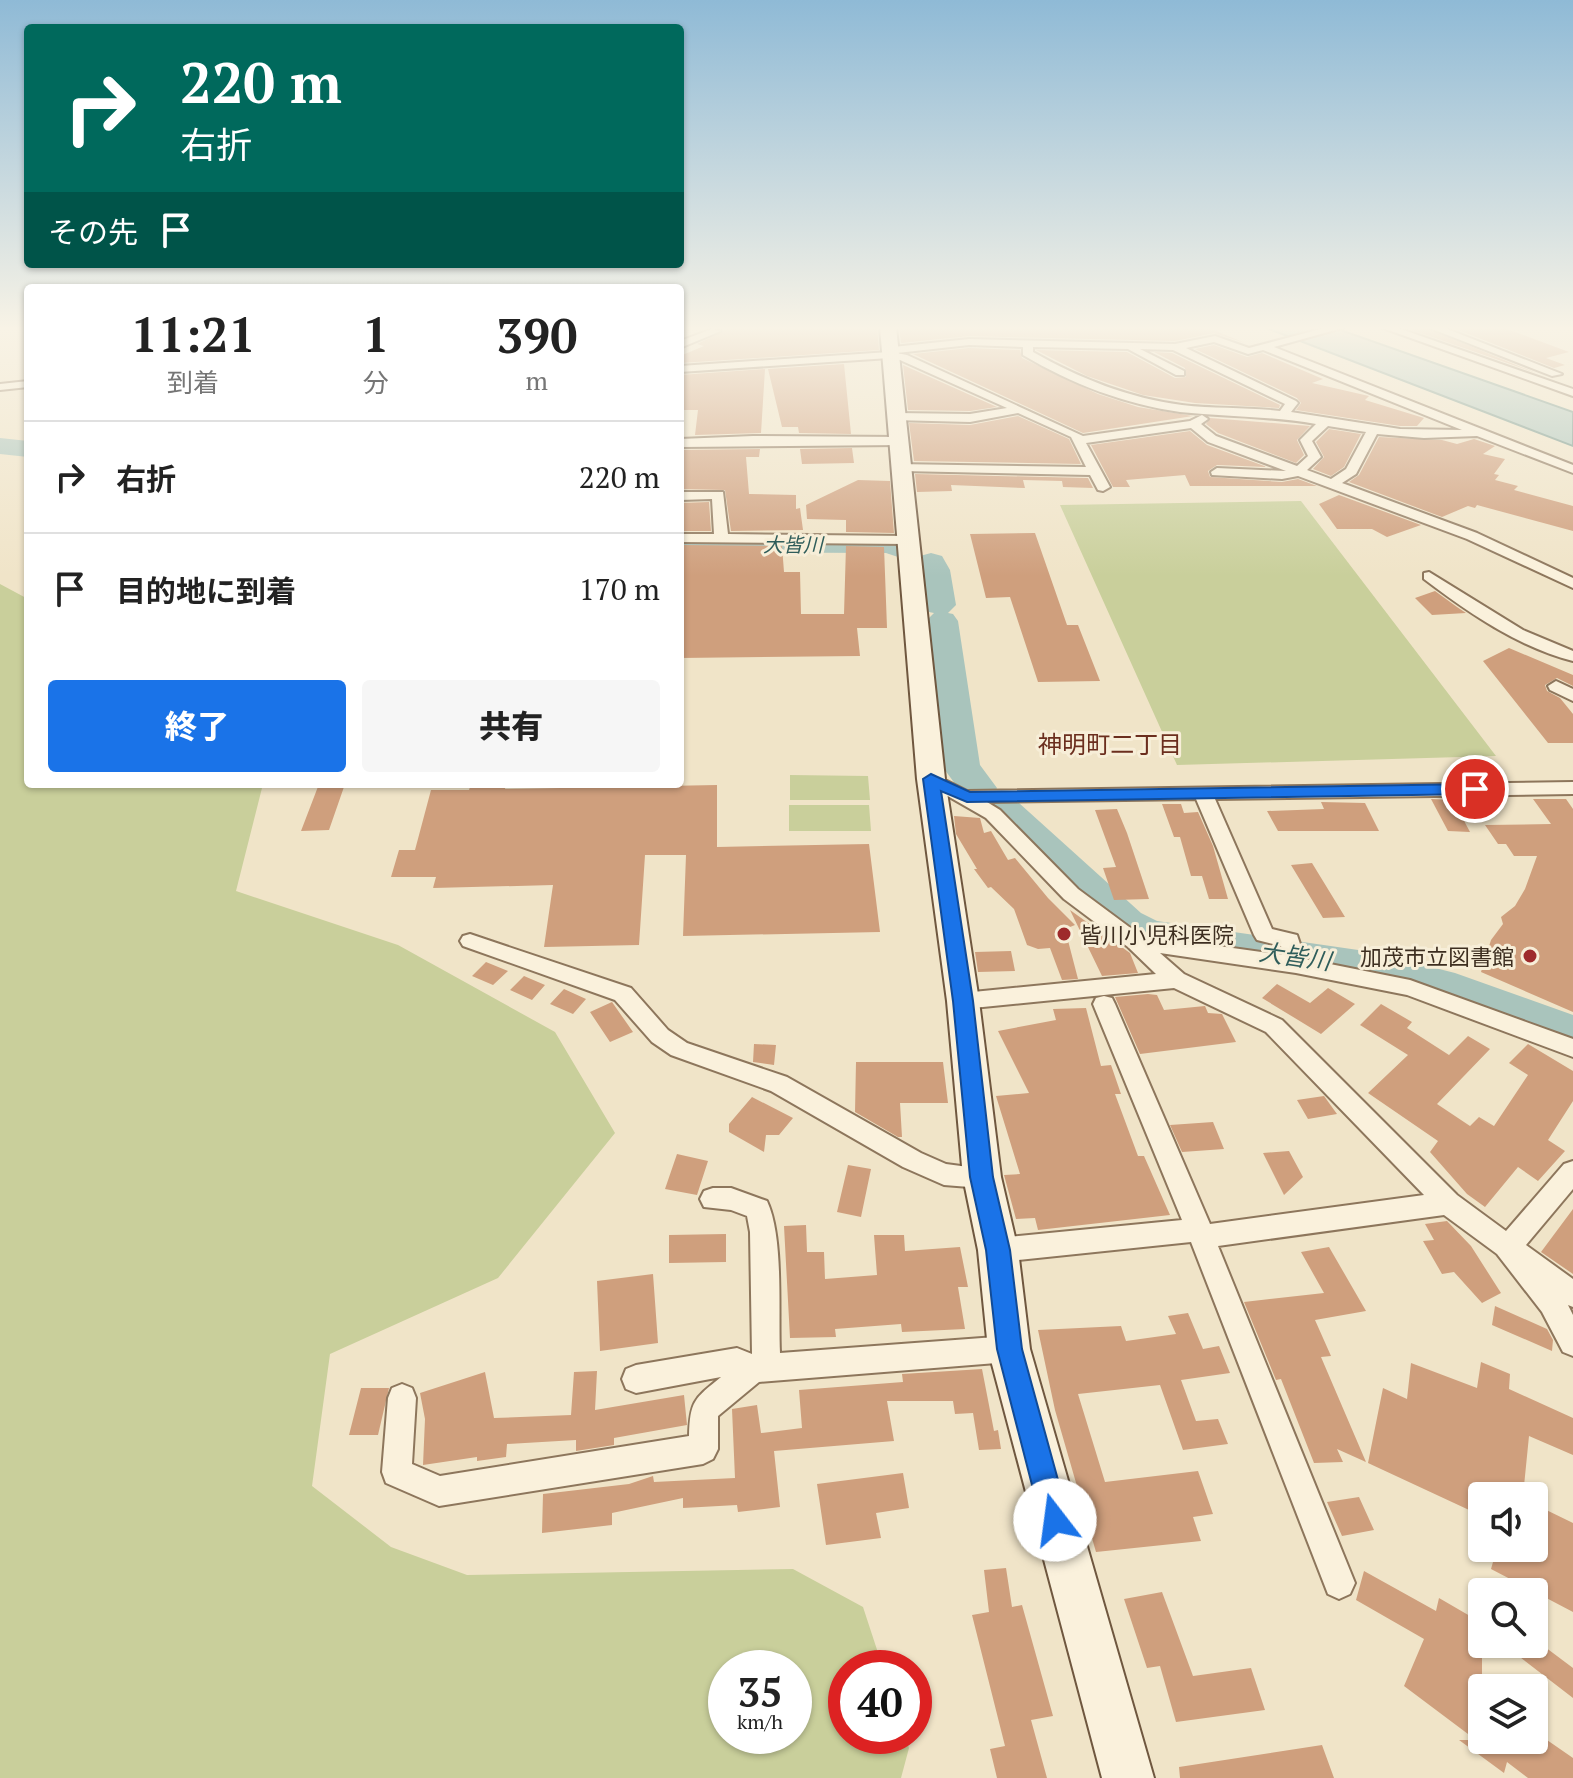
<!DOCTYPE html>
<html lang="ja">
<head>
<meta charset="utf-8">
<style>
	:root { --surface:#fff; --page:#f6f6f6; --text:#222; --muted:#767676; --line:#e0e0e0; --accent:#1a73e8 }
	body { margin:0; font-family:"PT Serif","Noto Sans JP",serif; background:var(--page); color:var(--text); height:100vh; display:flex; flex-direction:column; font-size:30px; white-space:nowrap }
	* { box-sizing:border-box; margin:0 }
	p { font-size:26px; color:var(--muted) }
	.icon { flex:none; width:44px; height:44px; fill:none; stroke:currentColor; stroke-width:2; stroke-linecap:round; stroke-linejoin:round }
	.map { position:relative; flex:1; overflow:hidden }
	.sheet { position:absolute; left:24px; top:284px; width:660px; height:504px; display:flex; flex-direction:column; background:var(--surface); border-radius:8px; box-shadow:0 2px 6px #0004 }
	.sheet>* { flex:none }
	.guide { position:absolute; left:24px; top:24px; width:660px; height:244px; border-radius:8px; box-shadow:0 2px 6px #0004; background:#00695c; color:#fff; overflow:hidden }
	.buttons { position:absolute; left:1468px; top:1482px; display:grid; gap:16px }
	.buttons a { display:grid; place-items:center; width:80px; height:80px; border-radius:8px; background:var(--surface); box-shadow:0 2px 6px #0004; font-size:40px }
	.speed { position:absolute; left:708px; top:1650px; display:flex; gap:16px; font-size:40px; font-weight:700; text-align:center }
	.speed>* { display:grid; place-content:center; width:104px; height:104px; border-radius:50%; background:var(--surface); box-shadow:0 2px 6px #0004; line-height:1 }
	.speed small { font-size:20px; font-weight:400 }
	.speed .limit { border:12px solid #d22; background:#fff; color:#111 }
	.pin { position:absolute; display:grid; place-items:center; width:68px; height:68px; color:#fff; margin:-34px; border:4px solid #fff; border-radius:50%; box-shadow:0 2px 8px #0007 }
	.me { position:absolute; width:88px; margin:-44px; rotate:345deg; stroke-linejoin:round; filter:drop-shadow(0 0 6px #0008) }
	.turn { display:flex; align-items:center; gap:28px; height:168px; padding:0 24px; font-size:36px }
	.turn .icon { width:104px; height:104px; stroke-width:2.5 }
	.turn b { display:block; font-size:56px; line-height:68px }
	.then { display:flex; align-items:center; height:76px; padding:0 24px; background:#0003; gap:16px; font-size:30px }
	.eta { display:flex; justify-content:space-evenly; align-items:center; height:136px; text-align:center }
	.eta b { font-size:48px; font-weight:800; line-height:56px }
	.action { display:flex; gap:16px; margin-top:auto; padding:16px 24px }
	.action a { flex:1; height:92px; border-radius:8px; background:var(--accent); color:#fff; font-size:32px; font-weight:800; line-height:92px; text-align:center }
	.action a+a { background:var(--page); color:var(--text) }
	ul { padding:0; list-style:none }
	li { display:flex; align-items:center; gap:24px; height:112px; padding:0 24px; border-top:2px solid var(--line) }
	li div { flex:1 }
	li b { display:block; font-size:30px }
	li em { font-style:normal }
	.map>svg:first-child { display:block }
	.green { fill:#c9cf9b; fill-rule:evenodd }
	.water { fill:#a9c4bc; stroke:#6f938a; stroke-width:2 }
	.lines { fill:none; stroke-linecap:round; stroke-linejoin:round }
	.river { fill:#a9c4bc; fill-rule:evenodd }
	.building { fill:#cf9f7d }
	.street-casing { stroke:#8d765c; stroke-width:4 }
	.secondary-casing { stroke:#6f573f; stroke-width:4 }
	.street { fill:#faf1dc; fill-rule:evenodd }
	.secondary { fill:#faf1dc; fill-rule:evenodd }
	.route { fill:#1a73e8; stroke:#114b97; stroke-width:2 }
	.poi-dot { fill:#9e2a2b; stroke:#f7eed8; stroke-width:3 }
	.labels { text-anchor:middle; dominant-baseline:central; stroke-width:6; stroke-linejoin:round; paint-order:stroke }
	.far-water-label { font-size:20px; font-style:italic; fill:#2f5d5a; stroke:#f7eed8 }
	.poi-label { font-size:22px; fill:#3d2e20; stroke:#f7eed8; text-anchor:start }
	.neighbourhood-label { font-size:24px; fill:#6b2e1e; stroke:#f7eed8 }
	.water-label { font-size:24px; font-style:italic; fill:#2f5d5a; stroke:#f7eed8 }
</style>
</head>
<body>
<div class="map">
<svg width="1573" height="1778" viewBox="0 0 1573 1778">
	<rect width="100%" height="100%" fill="#f0e4c8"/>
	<path class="green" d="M1301,501L1496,756L1177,765L1060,505Z
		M0,584L28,599V784H263L236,891L398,945L555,1032L615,1133L498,1278L330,1354L312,1486L391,1547L467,1575L793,1569L863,1607L883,1668H846V1736H905L909,1748L901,1778H0ZM794,1668V1736H726V1668Z
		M790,775L868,776L870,800H790Z
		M789,805H869L871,831H789Z"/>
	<path class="water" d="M1264,327H1332L1573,412V446Z"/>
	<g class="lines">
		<path class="river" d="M0,438L28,441V457L0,454Z
			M680,534L891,535L915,544L919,550L915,556L904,559L886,553L680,552Z
			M931,553L942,556L950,570L956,605L948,613L953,614L958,621L980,765L997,788L992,796L978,800L964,796L942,766L926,621L934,613L929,612L924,605L916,562L920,556Z
			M1005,799L1019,803L1141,913L1157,921L1372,952L1455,973L1573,1015V1052L1429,999L1372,984L1134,946L1111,935L991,821L985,812L991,803Z"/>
	</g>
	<path class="building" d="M732,327H877L879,350L680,363V356L704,346L697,344Z
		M899,327H1206L1245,343L1214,333L1175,341L969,336L901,343Z
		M1406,327H1424L1536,373L1406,328Z
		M1451,327H1502L1569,352L1546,358L1565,365L1554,368Z
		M1214,345L1247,357L1262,353L1323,379L1312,383L1369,396L1365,400L1424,418L1417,426H1400L1296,410L1301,403L1297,398L1195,349Z
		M969,348L1020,350L1022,358L1098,394L1138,407L1193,416L1083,433L913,354Z
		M1036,350L1127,352L1175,378L1186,377L1185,368L1154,352L1172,353L1280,405L1279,408L1195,403L1143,395L1087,376Z
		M844,364L851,434L799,433L798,427H782L768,369Z
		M903,365L997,407L970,411L908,410Z
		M765,369L761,433L695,435L698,410H680V375Z
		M1018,416L1069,439L1081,464L914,461L909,423L970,425Z
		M1210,418L1310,426L1297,440L1304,455L1296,463L1218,433L1206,424Z
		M1329,429L1361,434L1344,467L1331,476L1313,469L1324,457L1316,442Z
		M1190,431L1207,445L1267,467L1217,465L1208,471L1210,477L1282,482L1298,479L1317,486H1190L1185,475L1126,480L1130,487H1113L1091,445Z
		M1379,437L1442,440L1457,444L1474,439L1495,446L1483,454L1505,459L1494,474L1499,475L1495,480L1518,486L1514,490L1573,506V531L1477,505L1475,508L1468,506L1442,517L1349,482L1359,475Z
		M852,448L854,463L802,464L800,449Z
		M760,449L759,457H746L749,494L796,495V509L800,508L803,530L731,531L725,490L680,489V450Z
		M915,474L1088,478L1093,488L1063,487L1062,481L1023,480L1025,488L951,485L952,491L917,492Z
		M858,480L890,481L894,533L846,532V520L807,519L806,505Z
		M1339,495L1421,525L1387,537L1372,529H1337L1319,504Z
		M709,502L711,531H680V503Z
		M1035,533L1067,625H1078L1100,681L1038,682L1010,597L986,598L970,534Z
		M680,545L782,546L784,572H800L801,614H844L846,546L884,547L887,628H857L860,656L680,658Z
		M1435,591L1457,607L1466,613L1432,615L1415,598Z
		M1509,648L1573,675V686L1557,678L1545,685L1547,691L1560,698L1573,714V743H1548L1483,661Z
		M319,784H345L329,830L301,831Z
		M471,784H506L505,789L717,785V847L869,844L880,932L683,936L686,855H645L639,945L544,947L553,885L433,888L436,877H391L399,850H415L431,790H469Z
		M1431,799L1453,800L1470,832L1448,831Z
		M1533,799H1566L1573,809V1012L1481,972L1491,940L1503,924L1501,917L1515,906L1525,889L1537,856H1514L1506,844H1498L1485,825L1551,824Z
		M1321,802L1365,803L1379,831H1278L1267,811L1324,809Z
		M1162,804H1181L1184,813L1198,812L1213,846L1228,899H1209L1202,876H1191L1180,837H1174Z
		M1117,809L1127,833L1149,899L1114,900L1103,868L1116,867L1095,810Z
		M954,816L980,818L984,833L991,831L1008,860L1015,858L1048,898L1075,925L1065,929L1078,979L1062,980L1050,948L1038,949L1027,945L1014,909L991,887L988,888L974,869H977L956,834Z
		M1312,863L1345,917L1323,918L1291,865Z
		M1070,910L1130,953L1138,973L1102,976Z
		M1011,951L1015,971L978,972L975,952Z
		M486,962L508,971L493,985L472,976Z
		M524,976L545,985L532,1000L510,990Z
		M1277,984L1310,1003L1328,988L1355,1004L1321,1034L1262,998Z
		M564,989L586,999L573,1014L550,1004Z
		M1148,994L1157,995L1164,1010L1205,1006L1208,1013L1222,1014L1236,1042L1140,1054L1115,997Z
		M612,1002L633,1032L610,1042L590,1012Z
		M1381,1004L1412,1022L1407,1028L1449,1055L1468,1036L1490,1049L1437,1104L1470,1126L1479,1117L1494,1126L1528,1075L1509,1063L1528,1044L1573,1071V1101L1548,1140L1565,1151L1538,1181L1518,1167L1485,1207L1467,1194L1430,1152L1438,1141L1368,1093L1408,1055L1360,1025Z
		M1086,1008L1101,1066L1111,1065L1121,1094H1115L1138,1156H1144L1170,1215L1038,1230L1035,1218L1016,1219L1004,1175L1020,1174L996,1096L1029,1093L998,1031L1056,1020L1053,1009Z
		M754,1044L776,1045L774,1065L753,1062Z
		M856,1062H943L948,1103H900L902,1137H898L855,1112Z
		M1324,1096L1337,1114L1308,1119L1297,1100Z
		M752,1097L793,1118L779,1135H766L764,1152L729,1132V1124Z
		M1213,1122L1224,1149L1182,1152L1170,1125Z
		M1289,1151L1303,1177L1284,1195L1263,1153Z
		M677,1154L708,1161L697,1195L665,1189Z
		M848,1165L871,1169L861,1217L837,1212Z
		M1573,1209V1274L1541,1252Z
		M1447,1221L1471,1246L1501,1293L1482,1303L1454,1272L1442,1274L1423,1241L1434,1240L1425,1224Z
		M806,1225L807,1252H824L825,1279L877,1275L874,1235H904L905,1251L960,1247L968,1287H958L965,1329L902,1332L901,1324L835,1329L836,1337L790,1338L784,1226Z
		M726,1234V1262L669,1263V1235Z
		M1329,1247L1366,1311L1315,1320L1331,1356L1321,1357L1366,1462L1337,1449L1343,1462L1314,1463L1281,1379L1276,1380L1244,1302L1324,1293L1301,1252Z
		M653,1274L658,1343L600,1351L597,1281Z
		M1495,1306L1547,1329L1553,1340L1552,1351L1492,1325Z
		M1188,1313L1203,1349L1219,1346L1230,1373L1181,1380L1196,1421L1218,1419L1228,1444L1183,1450L1160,1385L1078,1394L1105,1482L1198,1471L1213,1514L1193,1517L1201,1541L1096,1552L1055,1410L1038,1330L1121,1326L1126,1341L1176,1334L1168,1316Z
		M1481,1362L1510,1374L1509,1389L1573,1418V1455L1529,1436L1523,1496H1482V1516L1368,1463L1383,1388L1407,1399L1411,1363L1477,1388Z
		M982,1369L994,1431L998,1430L1001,1449L979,1450L973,1413L955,1414L953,1401H887L894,1441L774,1451L780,1507L738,1512L737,1505L683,1508V1498L612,1513V1525L542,1533L543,1494L629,1484L653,1476L654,1482L735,1478L732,1409L757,1405L761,1433L802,1428L799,1390L903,1382L902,1374Z
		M597,1371L595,1410L684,1395L687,1425L614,1438V1445L576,1451V1440L507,1444L506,1457L477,1461V1457L423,1465L425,1419L420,1393L485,1372L494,1418L571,1415L574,1372Z
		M361,1388H389L378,1435H349Z
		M903,1473L909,1508L876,1513L881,1538L826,1545L817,1484Z
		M1359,1497L1374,1530L1342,1536L1327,1502Z
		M1534,1504L1573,1523V1612L1491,1569L1497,1548H1534Z
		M1006,1568L1012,1607L1022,1605L1053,1716L1031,1720L1047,1778H997L990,1749L1005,1746L972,1615L989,1612L984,1570Z
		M1364,1571L1436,1611L1439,1598L1482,1623V1740H1534V1731L1573,1758V1778H1528L1507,1762L1504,1773L1459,1740H1476L1404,1686L1424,1639L1356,1600Z
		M1162,1592L1193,1676L1251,1668L1265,1710L1176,1722L1160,1666L1147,1668L1124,1599Z
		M1503,1644H1541L1573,1668V1698Z
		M1322,1745L1334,1778H1180L1179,1767Z"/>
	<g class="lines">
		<g class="street-casing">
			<path id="street" d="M1328,327H1346L1274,347L1573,465V473L1477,436L1424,438L1377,434L1356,474L1342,483L1477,533L1573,578V588L1467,539L1298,476L1282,479L1212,475L1211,472L1217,468L1286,471L1208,442L1191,428L1086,443L1110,487L1103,491L1098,490L1090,475L902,471L897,470V464L1086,467L1071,437L1018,413L970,422L893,420V414L897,413L970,414L1007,408L900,360L889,358L680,372V366L889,352L893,347L969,339L1175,344L1215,336L1249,348ZM1214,342L1248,354L1263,350L1462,430L1400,429L1291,412L1298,403L1296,401L1186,348ZM969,345L1023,347V355C1072,384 1124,404 1180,412C1226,417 1271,416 1316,424L1300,440L1308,456L1297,466L1216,436L1201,424L1208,419L1202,415L1190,421L1083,436L907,355L897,353ZM1033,347L1128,349L1176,375H1184V371L1140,349L1173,350L1285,404L1280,411C1248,407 1215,409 1182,405C1128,398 1079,378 1033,352ZM1328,426L1366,432L1346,469L1331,479L1307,470L1321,457L1312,441Z
				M1380,327H1395L1573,389V396Z
				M1427,327H1442L1562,374L1552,376Z
				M712,329L721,331L680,348V341Z
				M28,381V387L0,390V384Z
				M753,436L900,437L906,441L900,445L680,447V439Z
				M680,492H723L728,534L907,536L914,540L907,544L680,542V534H714L712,499L680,500Z
				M1429,572L1523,630L1573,651V661C1518,647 1469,613 1424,579V573Z
				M1556,681L1573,689V701L1550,690L1548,686Z
				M931,773L967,791L1573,782V794L1215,799L1272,929L1297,935L1305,959L1410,980L1573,1039V1057L1407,995L1296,973L1160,953L1184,974L1282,1020L1457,1195L1506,1231L1564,1164L1573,1161V1189L1526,1245L1573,1279V1307L1568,1305L1573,1315V1356L1563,1352L1542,1312L1497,1254L1444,1215L1218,1246L1355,1583L1350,1594L1339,1599L1328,1594L1191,1242L998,1262L989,1258L985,1250L989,1242L998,1238L1182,1220L1093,1004L1096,998L1104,996L1112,998L1115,1004L1210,1224L1424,1195L1266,1032L1174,988L963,1009L955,1007L952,1001L955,995L963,993L1156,974L1128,947L1064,899L986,818L925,783L922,779L925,775ZM1196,799L1254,935L1257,940L1281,946L1283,955L1140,935L1078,889L1000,810L987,802Z
				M470,934L631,988L668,1030L687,1043L787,1077L921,1153L946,1164L991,1170L994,1177L991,1184L982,1188L944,1185L903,1167L771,1091L671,1055L652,1042L615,1000L463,946L460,941L463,936Z
				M713,1188H731L767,1201C784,1237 778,1312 780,1353L1009,1336L1019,1340L1023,1349L1019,1358L1009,1362L759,1382L718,1416V1449L713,1459L703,1464L439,1506L386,1483L382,1472L388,1398L392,1388L402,1384L412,1388L416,1398L412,1464L440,1476L689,1436C690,1401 694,1399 721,1377L636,1393L626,1389L622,1379L626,1369L636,1365L737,1348L752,1354L750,1232L747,1216L731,1210L704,1207L700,1199L704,1191Z"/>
		</g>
		<g class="secondary-casing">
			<path id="secondary" d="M880,327H896L945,779L979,1001L1001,1177L1018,1250L1030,1349L1154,1778H1102L988,1349L978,1250L963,1177L947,1001L917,779Z"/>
		</g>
		<use href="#street" class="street"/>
		<use href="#secondary" class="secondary"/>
	</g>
	<linearGradient id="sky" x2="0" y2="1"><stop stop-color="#8fbad6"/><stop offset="0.57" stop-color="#f8f3e6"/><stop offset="1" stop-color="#f8f3e6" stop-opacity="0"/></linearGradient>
	<rect width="1573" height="576" fill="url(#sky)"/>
	<path class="route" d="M931,774L970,792L1475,784L1483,789L1475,794L967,802L941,791L973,1001L993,1177L1010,1250L1022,1349L1069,1520L1065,1530L1055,1534L1045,1530L1041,1520L997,1349L986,1250L970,1177L953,1001L923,779Z"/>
	<g class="poi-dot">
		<circle cx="1064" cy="934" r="8"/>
		<circle cx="1530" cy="956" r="8"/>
	</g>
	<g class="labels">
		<g class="far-water-label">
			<text x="793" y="544">大皆川</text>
		</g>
		<g class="poi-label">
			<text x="1080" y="934">皆川小児科医院</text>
			<text x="1514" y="956" text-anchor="end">加茂市立図書館</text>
		</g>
		<g class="neighbourhood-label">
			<text x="1110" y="744">神明町二丁目</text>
		</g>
		<g class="water-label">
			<text transform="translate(1295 956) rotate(8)">大皆川</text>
		</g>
	</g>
</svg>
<div class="buttons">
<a><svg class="icon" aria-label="sound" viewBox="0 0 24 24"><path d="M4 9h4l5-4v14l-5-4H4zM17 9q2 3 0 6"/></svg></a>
<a><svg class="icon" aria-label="search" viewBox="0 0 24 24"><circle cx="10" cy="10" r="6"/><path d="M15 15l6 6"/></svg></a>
<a><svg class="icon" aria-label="layers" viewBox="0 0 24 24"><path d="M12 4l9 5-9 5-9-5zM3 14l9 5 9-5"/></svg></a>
</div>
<div class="speed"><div>35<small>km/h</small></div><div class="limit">40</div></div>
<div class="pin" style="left:1475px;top:789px;background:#d93025"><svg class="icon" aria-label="arrive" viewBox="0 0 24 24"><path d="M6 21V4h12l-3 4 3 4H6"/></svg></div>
<svg class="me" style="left:1055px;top:1520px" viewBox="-20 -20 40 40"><circle r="19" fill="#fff"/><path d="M0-13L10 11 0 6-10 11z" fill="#1a73e8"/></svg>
<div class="guide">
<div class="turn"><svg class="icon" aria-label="right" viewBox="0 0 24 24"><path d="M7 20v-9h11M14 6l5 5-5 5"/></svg><div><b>220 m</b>右折</div></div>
<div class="then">その先<svg class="icon" aria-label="arrive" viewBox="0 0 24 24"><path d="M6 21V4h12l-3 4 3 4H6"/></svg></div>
</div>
<section class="sheet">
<div class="eta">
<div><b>11:21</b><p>到着</p></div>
<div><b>1</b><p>分</p></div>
<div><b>390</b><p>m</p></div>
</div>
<ul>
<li><svg class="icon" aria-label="right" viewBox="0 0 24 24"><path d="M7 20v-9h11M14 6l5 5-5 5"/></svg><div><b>右折</b></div><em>220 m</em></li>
<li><svg class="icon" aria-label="arrive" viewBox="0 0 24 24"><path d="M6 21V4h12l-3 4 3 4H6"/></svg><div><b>目的地に到着</b></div><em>170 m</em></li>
</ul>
<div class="action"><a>終了</a><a>共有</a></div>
</section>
</div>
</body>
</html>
